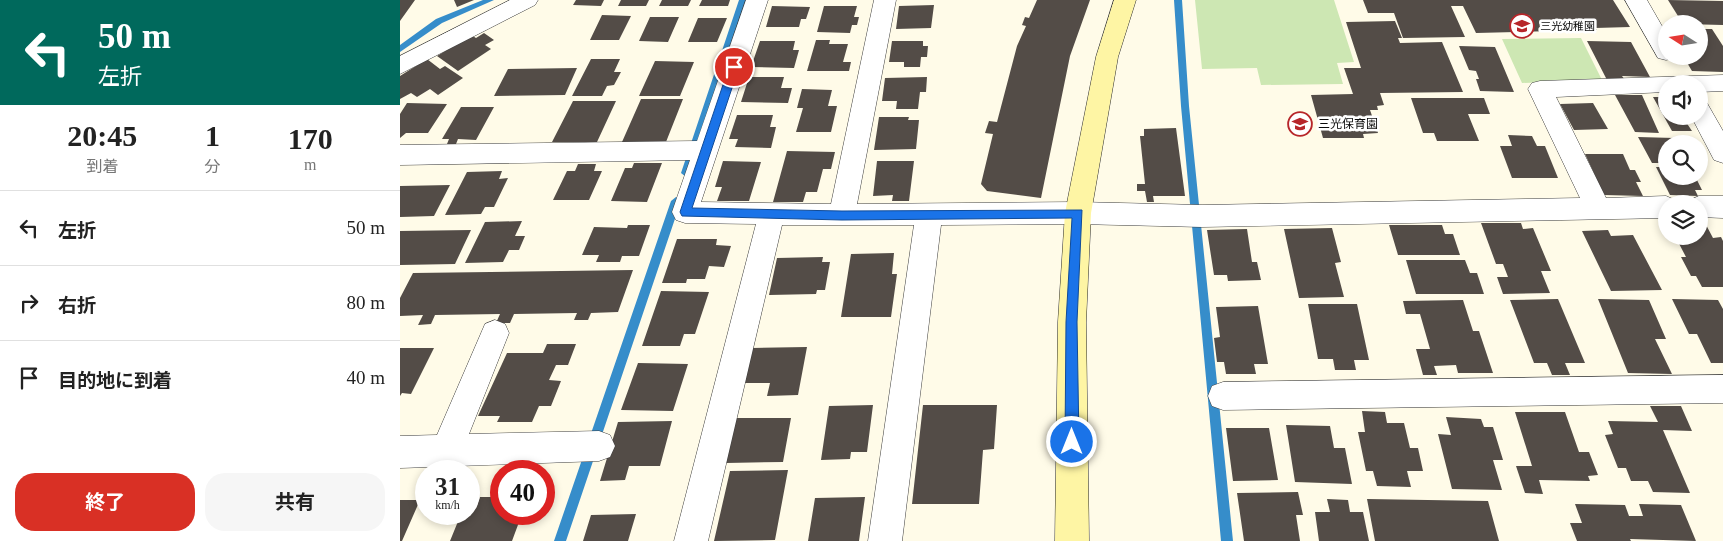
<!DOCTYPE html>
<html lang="ja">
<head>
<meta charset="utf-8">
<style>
	:root { --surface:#fff; --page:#f6f6f6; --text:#222; --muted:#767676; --line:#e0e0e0; --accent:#d93025 }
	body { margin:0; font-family:"Times New Roman","Noto Sans JP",serif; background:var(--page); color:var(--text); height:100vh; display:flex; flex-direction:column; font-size:19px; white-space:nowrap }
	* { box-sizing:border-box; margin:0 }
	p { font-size:16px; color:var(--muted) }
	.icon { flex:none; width:28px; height:28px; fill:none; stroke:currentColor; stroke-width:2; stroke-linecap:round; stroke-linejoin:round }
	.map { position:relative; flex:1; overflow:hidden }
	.details { display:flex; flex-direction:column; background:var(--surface); width:400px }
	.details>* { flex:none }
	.top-card { background:#00695c; color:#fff; overflow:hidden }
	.needle { width:32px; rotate:282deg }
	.tools { position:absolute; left:1258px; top:15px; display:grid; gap:10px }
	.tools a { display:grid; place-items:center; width:50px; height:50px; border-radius:50%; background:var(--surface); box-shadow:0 2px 8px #0003; font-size:25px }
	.speed { position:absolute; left:15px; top:460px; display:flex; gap:10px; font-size:25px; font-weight:700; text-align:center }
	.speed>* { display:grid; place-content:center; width:65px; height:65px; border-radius:50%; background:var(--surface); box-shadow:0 2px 8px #0003; line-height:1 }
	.speed small { font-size:12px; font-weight:400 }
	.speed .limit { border:8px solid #d22; background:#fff; color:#111 }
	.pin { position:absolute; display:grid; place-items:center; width:42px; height:42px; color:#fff; margin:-21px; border:2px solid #fff; border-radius:50%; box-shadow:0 1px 5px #0007 }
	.me { position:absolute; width:55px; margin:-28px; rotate:0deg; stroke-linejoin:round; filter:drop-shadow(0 0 4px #0008) }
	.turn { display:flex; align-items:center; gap:18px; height:105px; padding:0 15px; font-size:22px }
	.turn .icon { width:65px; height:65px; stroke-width:2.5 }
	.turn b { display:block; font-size:35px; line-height:42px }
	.eta { display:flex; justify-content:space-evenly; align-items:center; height:85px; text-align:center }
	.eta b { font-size:30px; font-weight:700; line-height:35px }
	.cta { display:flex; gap:10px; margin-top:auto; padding:10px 15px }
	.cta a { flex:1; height:58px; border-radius:20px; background:var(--accent); color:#fff; font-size:20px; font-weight:700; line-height:58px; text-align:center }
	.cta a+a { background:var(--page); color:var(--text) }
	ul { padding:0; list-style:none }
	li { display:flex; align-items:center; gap:15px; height:75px; padding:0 15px; border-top:1px solid var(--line) }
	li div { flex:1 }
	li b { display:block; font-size:19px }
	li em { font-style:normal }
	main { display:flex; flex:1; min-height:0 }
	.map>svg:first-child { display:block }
	.green { fill:#cde7b3 }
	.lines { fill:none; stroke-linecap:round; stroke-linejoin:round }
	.stream { fill:#368dca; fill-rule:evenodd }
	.building { fill:#534c47 }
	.street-casing { stroke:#3d3d3d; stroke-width:1 }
	.secondary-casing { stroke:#2c2c2c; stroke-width:1 }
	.street { fill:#fff; fill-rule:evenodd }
	.secondary { fill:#fef5a4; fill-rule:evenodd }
	.route { fill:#1a73e8; stroke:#114b97 }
	.labels { text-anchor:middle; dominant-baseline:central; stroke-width:5; stroke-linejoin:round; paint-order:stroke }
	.far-poi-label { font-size:11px; fill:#0a0a0a; stroke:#fff; text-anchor:start }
	.poi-label { font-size:12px; fill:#0a0a0a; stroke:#fff; text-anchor:start }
</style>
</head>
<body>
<main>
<section class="details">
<div class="top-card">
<div class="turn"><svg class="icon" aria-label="left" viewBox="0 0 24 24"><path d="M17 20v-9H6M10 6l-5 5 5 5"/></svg><div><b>50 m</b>左折</div></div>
</div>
<div class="eta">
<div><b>20:45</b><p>到着</p></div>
<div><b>1</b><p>分</p></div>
<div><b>170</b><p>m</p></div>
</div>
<ul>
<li><svg class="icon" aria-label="left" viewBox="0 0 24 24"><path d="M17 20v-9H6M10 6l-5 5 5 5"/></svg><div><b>左折</b></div><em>50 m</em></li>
<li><svg class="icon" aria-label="right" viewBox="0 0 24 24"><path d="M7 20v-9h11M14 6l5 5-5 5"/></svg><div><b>右折</b></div><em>80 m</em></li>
<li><svg class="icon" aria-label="arrive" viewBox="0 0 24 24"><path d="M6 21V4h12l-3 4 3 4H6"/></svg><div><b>目的地に到着</b></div><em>40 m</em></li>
</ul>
<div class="cta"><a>終了</a><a>共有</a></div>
</section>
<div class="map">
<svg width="1323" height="541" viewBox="0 0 1323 541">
	<rect width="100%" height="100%" fill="#fffbe8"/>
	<path class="green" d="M795,0H934L954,62L937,63L943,84L861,85L857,68L802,69Z
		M1181,38L1202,80L1122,83L1102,39Z"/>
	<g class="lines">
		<path class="stream" d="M83,0H94L42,23L0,52V45L36,19Z
			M339,0H347L291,173L286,177L281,173Z
			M774,0H782L789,106L833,541H821L781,106Z
			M276,197L281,201L166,541H154L271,201Z"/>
	</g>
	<path class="building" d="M0,0H15L0,21Z
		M54,0H74L57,7Z
		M176,0H204L201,6L173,5Z
		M221,0H249L246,6H218Z
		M262,0H291L288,6H259Z
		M302,0H330L328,6H299Z
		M637,0H690L670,56L641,198L587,191L581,184L593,134L585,133L589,121L597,122L617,46L626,26L622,25L625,17L629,18Z
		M963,0H1213L1230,27L1195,28L1197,30L1076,33L1063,6H1051L1065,37L1003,38L994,13H968Z
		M1268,0L1323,1V25L1283,24Z
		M534,5L531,28L496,29L499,6Z
		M372,6L410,7L406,19H401L399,27H366Z
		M424,6H457L454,17H459L457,25H452L450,33L417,32Z
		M202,15L231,16L219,40H190Z
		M250,17H279L268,42L239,41Z
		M298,18H327L317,42H288Z
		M995,21L1002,38H998L1000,43L1042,42L1063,92L980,93L984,105L977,106L978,110H970L978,133L963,134L964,138H923L911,95L953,94L944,68H961L946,22Z
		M1299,29H1312L1323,46V72L1292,71L1283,56H1299Z
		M84,33L94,40L85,45L91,49L58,71L37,56L71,35L76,38Z
		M416,40H430L429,44H448L443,62H451L449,71H407Z
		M360,41H395L393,50H399L394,68L351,67Z
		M492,41H523V46H528L527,57H521L520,67H504V62H489Z
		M1187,41L1231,42L1250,77L1222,76L1225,80H1207Z
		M1059,46L1095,47L1114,92L1080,91L1076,79H1079L1076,71L1069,70Z
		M27,59L40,69L45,66L63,78L38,95L30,89L17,97L11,93L0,99V76Z
		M191,59H220L214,72H221L214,85L207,86L202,96H172Z
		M255,61L294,62L280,96H239Z
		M177,68L165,95L94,96L108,69Z
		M349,77H384L381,88H392L388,103L341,102Z
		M527,77L526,92H520L518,109H496L497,101H482L485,78Z
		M402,89L432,90L428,106H437L431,132H396L403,108H397Z
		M1215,95H1242L1259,133L1235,132Z
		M1253,97H1266V116H1291L1295,122H1286L1292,131H1272Z
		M1011,98H1084L1090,114H1068L1079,141H1037L1034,133H1023Z
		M241,99H283L266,142H222Z
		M173,101H216L197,142H152Z
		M7,103L47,104L28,133H6L0,138V114Z
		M1193,103L1208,129L1174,130L1160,104Z
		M61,107H94L76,140L58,139L56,144H47L49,139H42Z
		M337,115H373L370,127H376L371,148L335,147L338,139H329Z
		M479,117H509L508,120H519L516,149L474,150Z
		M776,128L785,196H753L754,202H747L745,191H737V184H745L740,136H744V129Z
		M1108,135L1132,136L1137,146H1145L1158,178H1112L1100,146H1112Z
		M1238,137L1274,138L1277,144H1266V163H1252Z
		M387,151L435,152L431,169H423L417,192H406L403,202H373Z
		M1185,154H1223L1230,170H1235L1241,182H1236L1243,196L1204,195Z
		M323,161L361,162L349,201H317L322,187H315Z
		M477,161H514L509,201H492L493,195L473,196Z
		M234,163H262L247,202L211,201L225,168H232Z
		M178,164H196L194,171H202L189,200H153L167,171H175Z
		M1256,167H1266V176H1295L1302,190H1295L1298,196L1270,195Z
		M102,171L99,179L108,178L94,207H85L81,214L45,215L67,172Z
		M50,185L34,216L0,217V186Z
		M122,221L115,236H125L119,250H109L103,262L65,263L85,222Z
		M1299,221H1304L1313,238L1321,237L1323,241V287H1302L1296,276H1291L1281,257H1286L1275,236H1299Z
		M1081,223H1121L1123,229L1133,228L1151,271H1141L1150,293L1103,294L1097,277H1108L1103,264H1096Z
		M228,225H250L239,256H222L220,262H196L199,255H182L194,227L227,228Z
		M989,225H1042L1045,234H1053L1060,255H998Z
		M932,228L941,262L935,263L944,297L899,298L884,229Z
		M847,229L852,262H857L861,280L828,281L827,275H814L807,230Z
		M71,230L55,264L0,265V231Z
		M1208,230L1211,236L1233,235L1262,290L1211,291L1182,231Z
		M277,239H317L316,245L331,246L324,267L309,266L305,279H287L286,283H262Z
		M494,253L492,274H497L491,317H441L451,254Z
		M423,257L422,262H430L425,290H417L416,294L369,295L377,258Z
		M1006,260H1065L1070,273H1077L1084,294H1016Z
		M233,270L218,312L191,313L188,320H174L177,313L114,314L110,323H96L100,314L35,315L31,324L18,325L23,315L0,316V298L13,273Z
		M261,291L309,292L295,334H284L280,346H242Z
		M1158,299L1185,363H1165L1170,375H1152L1147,363H1134L1110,300Z
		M1198,299L1249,300L1266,339H1255L1272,374L1228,373Z
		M1272,299L1318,300L1323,309V363H1311L1297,334H1289Z
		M1063,300L1073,331H1079L1093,373H1058L1056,365L1034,366L1037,375H1023L1016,349H1030L1020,314H1006L1003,301Z
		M908,304H957L969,360H954L956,370H935L933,359H918Z
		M858,306L868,364H854L856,374H826L824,362H817L814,338L820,337L816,307Z
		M147,344H176L168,365H156L149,380L161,381L151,406H139L132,422H97L100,416H78L107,353H143Z
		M407,347L398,395L367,396L370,383H345L352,348Z
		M0,348H34L11,394L2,393L0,396Z
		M238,363L288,364L273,411L221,410Z
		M473,405L467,452H451L450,459L421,460L429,406Z
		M523,405H597L594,449L583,450L579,504H512Z
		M1250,406H1281L1292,431L1263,430L1290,493L1253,492L1248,481H1231L1226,468H1218L1205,435L1213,434L1208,421L1258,422Z
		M962,411L985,412L987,423H1004L1010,448H1018L1023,471H1007L1011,487L977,486L973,471H966L958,432H965Z
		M1115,412H1165L1179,452H1189L1198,475L1188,476L1190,481L1139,480L1143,494L1125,493L1116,466H1132Z
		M1046,417L1081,419L1084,427H1093L1103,460H1093L1102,490L1052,489L1038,434L1051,435Z
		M336,418H391L383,462L326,463Z
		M272,421L260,466H229L225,480L200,481L218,422Z
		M886,425L930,426L934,448H945L952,484L895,482Z
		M826,428H869L878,480L833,481Z
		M388,470L375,540L314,541L330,471Z
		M898,492L903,515H896L900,541H844L837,493Z
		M80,497H101V514H122L112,541H50L61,514H69V508H76Z
		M465,497L459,541H408L415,498Z
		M927,499L948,500L950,512H963L969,541H919L915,512H930Z
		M967,499L1088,501L1099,541H975Z
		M0,500H20L2,541H0Z
		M1175,504L1225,505L1229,516H1243L1239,504L1281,505L1296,541L1230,539L1231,541H1177L1170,523H1182Z
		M236,514L228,541H183L191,515Z"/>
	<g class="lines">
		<g class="street-casing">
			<path id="street" d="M110,0H138L135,5L0,74V56Z
				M346,0H368L301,202L431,204L474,0H496L457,204L678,202L802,205L1180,198L1128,89L1132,83L1140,81L1323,75V91L1299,92V84H1266V92L1156,97L1206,198L1266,196L1275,200L1277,204H1266V218L802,227L678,224L541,225L502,541H468L514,225H382L308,541H274L356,224L285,223L276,220L272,212L290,160L0,165V145L297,141Z
				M1225,0H1247L1266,33V56L1274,58L1266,60L1258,58Z
				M1299,100L1307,103L1323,131V163L1314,160L1291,116H1299Z
				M1299,196H1323V218L1299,217V204H1288L1290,200Z
				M95,320L105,324L109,333L69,434L199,431L210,435L215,446L210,457L199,461L0,468V436L37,435L85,324Z
				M1323,375V403L823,410L812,406L808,396L812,386L823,382Z"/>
		</g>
		<g class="secondary-casing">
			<path id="secondary" d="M714,0H736L718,57L691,213L686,322L689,541H655L658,322L665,213L696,57Z"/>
		</g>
		<use href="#street" class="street"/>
		<use href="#secondary" class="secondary"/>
	</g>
	<path class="route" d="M334,64L339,67L292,208L442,211L682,210L677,322L679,442L677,446L672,448L667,446L665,442L666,322L672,218L442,220L282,216L280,212L329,67Z"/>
	<defs>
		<g id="school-ring" transform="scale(1.25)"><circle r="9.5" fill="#fff" stroke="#b7262a" stroke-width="1.5"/><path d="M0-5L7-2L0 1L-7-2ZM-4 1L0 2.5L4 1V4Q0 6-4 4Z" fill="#b7262a"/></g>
	</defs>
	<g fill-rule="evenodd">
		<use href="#school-ring" x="1122" y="26"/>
		<use href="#school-ring" x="900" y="124"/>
	</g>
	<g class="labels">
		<g class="far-poi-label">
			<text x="1140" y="26">三光幼稚園</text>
		</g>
		<g class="poi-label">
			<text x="918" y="124">三光保育園</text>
		</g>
	</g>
</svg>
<div class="tools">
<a><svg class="needle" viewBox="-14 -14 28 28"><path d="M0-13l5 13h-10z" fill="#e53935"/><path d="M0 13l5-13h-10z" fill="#767676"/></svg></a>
<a><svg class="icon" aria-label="sound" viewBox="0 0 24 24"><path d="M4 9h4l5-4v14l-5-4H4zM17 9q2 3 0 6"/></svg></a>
<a><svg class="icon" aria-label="search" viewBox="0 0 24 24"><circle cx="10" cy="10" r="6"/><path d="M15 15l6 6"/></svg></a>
<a><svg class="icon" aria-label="layers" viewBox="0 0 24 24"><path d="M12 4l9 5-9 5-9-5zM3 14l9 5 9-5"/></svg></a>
</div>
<div class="speed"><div>31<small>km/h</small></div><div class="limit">40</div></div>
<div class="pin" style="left:334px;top:67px;background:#d93025"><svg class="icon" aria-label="arrive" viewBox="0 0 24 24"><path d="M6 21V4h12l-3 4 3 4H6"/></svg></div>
<svg class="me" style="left:672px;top:442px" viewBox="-20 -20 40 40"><circle r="17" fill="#1a73e8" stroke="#fff" stroke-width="3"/><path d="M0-11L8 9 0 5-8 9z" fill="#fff"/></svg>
</div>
</main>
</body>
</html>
